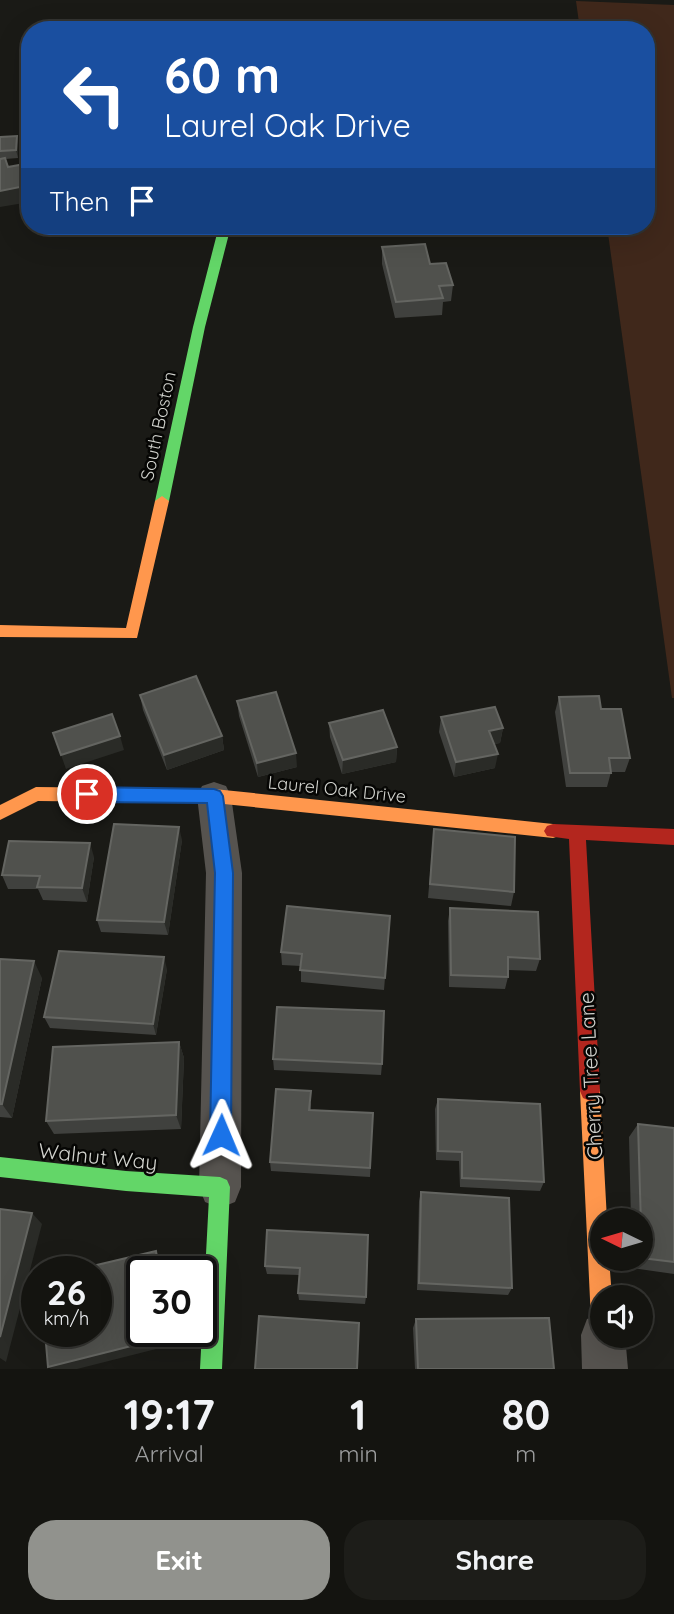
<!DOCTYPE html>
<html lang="en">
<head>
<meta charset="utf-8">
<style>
	:root { --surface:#141410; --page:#1d1d19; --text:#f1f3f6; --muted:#9d9e9f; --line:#333330; --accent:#91928d }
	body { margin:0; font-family:Quicksand,sans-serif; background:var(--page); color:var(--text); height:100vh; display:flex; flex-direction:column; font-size:26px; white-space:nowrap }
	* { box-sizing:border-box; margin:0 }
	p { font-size:23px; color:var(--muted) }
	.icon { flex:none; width:38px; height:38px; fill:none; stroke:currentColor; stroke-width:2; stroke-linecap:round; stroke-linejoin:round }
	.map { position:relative; height:1369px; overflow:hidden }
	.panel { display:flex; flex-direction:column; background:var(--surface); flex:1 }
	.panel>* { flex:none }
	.hud { position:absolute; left:21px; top:21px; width:634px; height:214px; border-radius:28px; box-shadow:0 7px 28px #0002,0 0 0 2px var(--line); background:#1a4fa0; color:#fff; overflow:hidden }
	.needle { width:46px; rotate:275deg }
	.tools { position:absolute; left:590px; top:1208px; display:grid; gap:14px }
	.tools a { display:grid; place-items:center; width:63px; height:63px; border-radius:50%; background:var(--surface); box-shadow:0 7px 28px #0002,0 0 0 2px var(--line); font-size:35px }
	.speed { position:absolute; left:21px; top:1256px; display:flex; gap:14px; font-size:35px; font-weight:700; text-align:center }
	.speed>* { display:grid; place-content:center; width:91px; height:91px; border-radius:50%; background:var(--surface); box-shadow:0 7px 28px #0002,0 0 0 2px var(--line); line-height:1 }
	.speed small { font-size:18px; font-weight:400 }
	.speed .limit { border:4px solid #111; border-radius:10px; background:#fff; color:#111 }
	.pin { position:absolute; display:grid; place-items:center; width:60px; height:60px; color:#fff; margin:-30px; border:4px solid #fff; border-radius:50%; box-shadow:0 2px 7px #0007 }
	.me { position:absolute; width:77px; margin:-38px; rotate:1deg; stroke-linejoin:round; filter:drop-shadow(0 0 5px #0008) }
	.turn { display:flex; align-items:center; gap:24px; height:147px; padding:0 28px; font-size:32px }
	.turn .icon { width:91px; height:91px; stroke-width:2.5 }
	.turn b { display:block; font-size:49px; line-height:60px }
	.then { display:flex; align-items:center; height:66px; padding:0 28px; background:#0003; gap:14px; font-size:26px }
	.eta { display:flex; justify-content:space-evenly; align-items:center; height:119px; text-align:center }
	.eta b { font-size:42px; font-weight:700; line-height:49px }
	.action { display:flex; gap:14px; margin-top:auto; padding:14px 28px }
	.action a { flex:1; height:80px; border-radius:28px; background:var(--accent); color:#fff; font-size:28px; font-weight:700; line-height:80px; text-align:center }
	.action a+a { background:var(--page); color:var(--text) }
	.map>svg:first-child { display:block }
	.green { fill:#40281b }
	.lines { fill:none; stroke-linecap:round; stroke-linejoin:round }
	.street { fill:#56534f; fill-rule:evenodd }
	.fast { fill:#63d668; fill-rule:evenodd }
	.slow { fill:#ff974d; fill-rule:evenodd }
	.jam { fill:#b3261e; fill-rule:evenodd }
	.wall { fill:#40413e }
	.shaded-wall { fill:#2a2b27 }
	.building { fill:#50514d; stroke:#646561; stroke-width:2 }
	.route { fill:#1a73e8; stroke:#114b97; stroke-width:2 }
	.labels { text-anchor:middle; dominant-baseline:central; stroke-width:5; stroke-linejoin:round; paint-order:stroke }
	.street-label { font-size:18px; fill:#d1d2cd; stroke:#060604 }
	.near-street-label { font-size:21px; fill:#d1d2cd; stroke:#060604 }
</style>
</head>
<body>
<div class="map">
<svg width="674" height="1369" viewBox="0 0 674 1369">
	<rect width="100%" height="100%" fill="#1a1a16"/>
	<path class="green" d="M576,1L674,5V698H672L607,226H646V30H580Z"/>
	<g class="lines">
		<path class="street" d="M214,782L226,786L231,796L242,873L241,1187L235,1202L220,1208L205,1202L199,1187L206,873L197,796L202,786Z
			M602,1313V1335H625L628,1369H582L581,1335L587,1319Z"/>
		<path class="fast" d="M219,226H231L205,327L169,501L162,506L155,501L193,327Z
			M0,1157L126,1171L220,1177L227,1180L230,1187L222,1369H200L209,1197L126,1191L0,1177Z"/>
		<path class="slow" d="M162,496L169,501L137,638L0,637V625L126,628L155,501Z
			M36,787L214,789L553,824L559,826L562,831L559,836L553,838L214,803L38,801L0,820V805Z
			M590,1081L597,1084L600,1091L607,1220H602V1258H609L612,1297H602V1331L594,1328L591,1320L580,1091L583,1084Z"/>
		<path class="jam" d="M553,824L674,829V845L586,840L600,1091L597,1098L590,1101L583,1098L580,1091L569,839L547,836L544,831L547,826Z"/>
	</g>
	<path class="wall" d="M17,136L18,145V158L5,159L0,207V137Z
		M382,247L430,264L453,285L451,301L443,302L442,315L395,318L382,264Z
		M140,695L222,736L224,750L167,770L143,710Z
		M559,697L601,709L630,758L625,772H611L607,787H566L555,712Z
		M237,701L297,767L258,777L239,716Z
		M441,717L503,728L500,743L494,744L495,768L454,777L439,732Z
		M329,723L397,747L396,762L342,774L330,737Z
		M434,829L514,892L511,906L428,898Z
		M182,840L168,935L101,932L97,920Z
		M94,857L87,902L43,900L38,889H8L2,875Z
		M450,908L540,959L536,971L508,970V977L505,989L449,987L448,921Z
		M390,916L384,990L301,982V966L282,965L281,952Z
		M0,959L42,978L12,1118L0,1117Z
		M167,969L156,1035L50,1028L44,1017Z
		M179,1042L184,1058L181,1129L54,1134L46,1121Z
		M273,1059L382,1064L381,1075L274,1070Z
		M438,1099L544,1182L540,1191L460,1187L459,1161L436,1160L435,1109Z
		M311,1102V1110L373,1113L370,1177L271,1171L270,1162Z
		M638,1124L674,1128V1274L632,1268V1258H640V1220H631L629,1137Z
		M421,1192L512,1288L508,1295L417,1290L419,1201Z
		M267,1230L366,1297L365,1304L299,1300L298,1293L299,1275L267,1274L265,1266Z
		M416,1319L554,1369H415L413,1328Z"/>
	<path class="shaded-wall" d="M17,136L18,145V158L16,150Z
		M30,185V202L0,207V191Z
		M503,728L500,743L487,745L489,731Z
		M120,736L124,750L66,769L61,755Z
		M222,736L224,750L167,770L164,755Z
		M397,747L396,762L342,774L343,760Z
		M296,753L297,767L258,777L257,763Z
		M498,754L495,768L454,777L456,762Z
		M179,827L182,840L168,935L164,922Z
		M90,843L94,857L87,902L82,888Z
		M164,957L167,969L156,1035L153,1024Z
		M34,961L42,978L12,1118L2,1104Z
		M179,1042L184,1058L181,1129L176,1115Z
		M32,1213L42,1224L6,1362L0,1358V1337Z
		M156,1251L162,1261L163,1272H159Z
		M166,1332H171L172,1345L77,1369H51L48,1367Z"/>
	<path class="building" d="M17,136L16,150L0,151V137Z
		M5,158L8,167L30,163V185L0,191V159Z
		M425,244L430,264L446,263L453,285L439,286L443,298L396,302L382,247Z
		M196,676L222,736L164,755L140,695Z
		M276,692L296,753L257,763L237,701Z
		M599,696L601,709H621L630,758H609L611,773H570L559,697Z
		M495,707L503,728L489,731L498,754L456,762L441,717Z
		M383,710L397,747L343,760L329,723Z
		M112,714L120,736L61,755L53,733Z
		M114,824L179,827L164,922L97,920Z
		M434,829L515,837L514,892L430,884Z
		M9,841L90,843L82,888L37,887L40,876L2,875Z
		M287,906L390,916L385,978L300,970L302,954L281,952Z
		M450,908L538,912L540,959L508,957V977L451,975Z
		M59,951L164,957L153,1024L44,1017Z
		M0,959L34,961L2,1104H0Z
		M277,1007L384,1011L382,1064L273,1059Z
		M179,1042L176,1115L46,1121L53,1047Z
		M276,1089L311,1091L309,1110L373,1113L370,1168L270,1162Z
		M438,1099L540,1104L544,1182L462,1178V1152L438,1151Z
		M638,1124L674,1128V1262L642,1258Z
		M421,1192L509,1198L512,1288L419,1283Z
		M0,1209L32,1213L0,1337Z
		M267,1230L368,1235L366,1297L298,1293L300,1268L265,1266Z
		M156,1251L159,1272H142V1332H166L167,1337L48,1367L45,1332H96V1272H67Z
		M259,1316L359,1323L357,1369H255Z
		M549,1318L554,1369H418L416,1319Z"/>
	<path class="route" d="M87,787L214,789L220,791L223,796L233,873L231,1135L228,1142L221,1145L213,1142L210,1135L215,873L207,803L87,802L81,799L78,794L81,789Z"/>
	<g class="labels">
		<g class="street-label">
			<text transform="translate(158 426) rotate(-78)">South Boston</text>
			<text transform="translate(337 789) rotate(6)">Laurel Oak Drive</text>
		</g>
		<g class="near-street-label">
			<text transform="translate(590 1076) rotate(-93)">Cherry Tree Lane</text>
			<text transform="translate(98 1156) rotate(6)">Walnut Way</text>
		</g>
	</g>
</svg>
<div class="tools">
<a><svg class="needle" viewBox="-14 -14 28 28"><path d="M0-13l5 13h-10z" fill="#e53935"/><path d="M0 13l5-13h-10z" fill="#9d9e9f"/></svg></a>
<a><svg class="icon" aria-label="sound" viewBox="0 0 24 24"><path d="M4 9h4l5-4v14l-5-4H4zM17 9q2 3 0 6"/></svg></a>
</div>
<div class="speed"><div>26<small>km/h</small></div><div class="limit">30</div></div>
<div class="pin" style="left:87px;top:794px;background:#d93025"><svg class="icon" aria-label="arrive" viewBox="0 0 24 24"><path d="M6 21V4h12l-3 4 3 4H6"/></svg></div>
<svg class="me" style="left:221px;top:1135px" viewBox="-20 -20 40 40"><path d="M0-17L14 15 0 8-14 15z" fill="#1a73e8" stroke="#fff" stroke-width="4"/></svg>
<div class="hud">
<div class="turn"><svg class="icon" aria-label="left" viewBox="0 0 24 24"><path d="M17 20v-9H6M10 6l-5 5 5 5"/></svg><div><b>60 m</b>Laurel Oak Drive</div></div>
<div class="then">Then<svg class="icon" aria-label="arrive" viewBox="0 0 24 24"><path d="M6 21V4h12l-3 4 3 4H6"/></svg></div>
</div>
</div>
<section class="panel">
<div class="eta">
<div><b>19:17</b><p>Arrival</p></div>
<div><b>1</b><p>min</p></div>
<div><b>80</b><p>m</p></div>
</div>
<div class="action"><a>Exit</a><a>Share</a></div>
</section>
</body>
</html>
